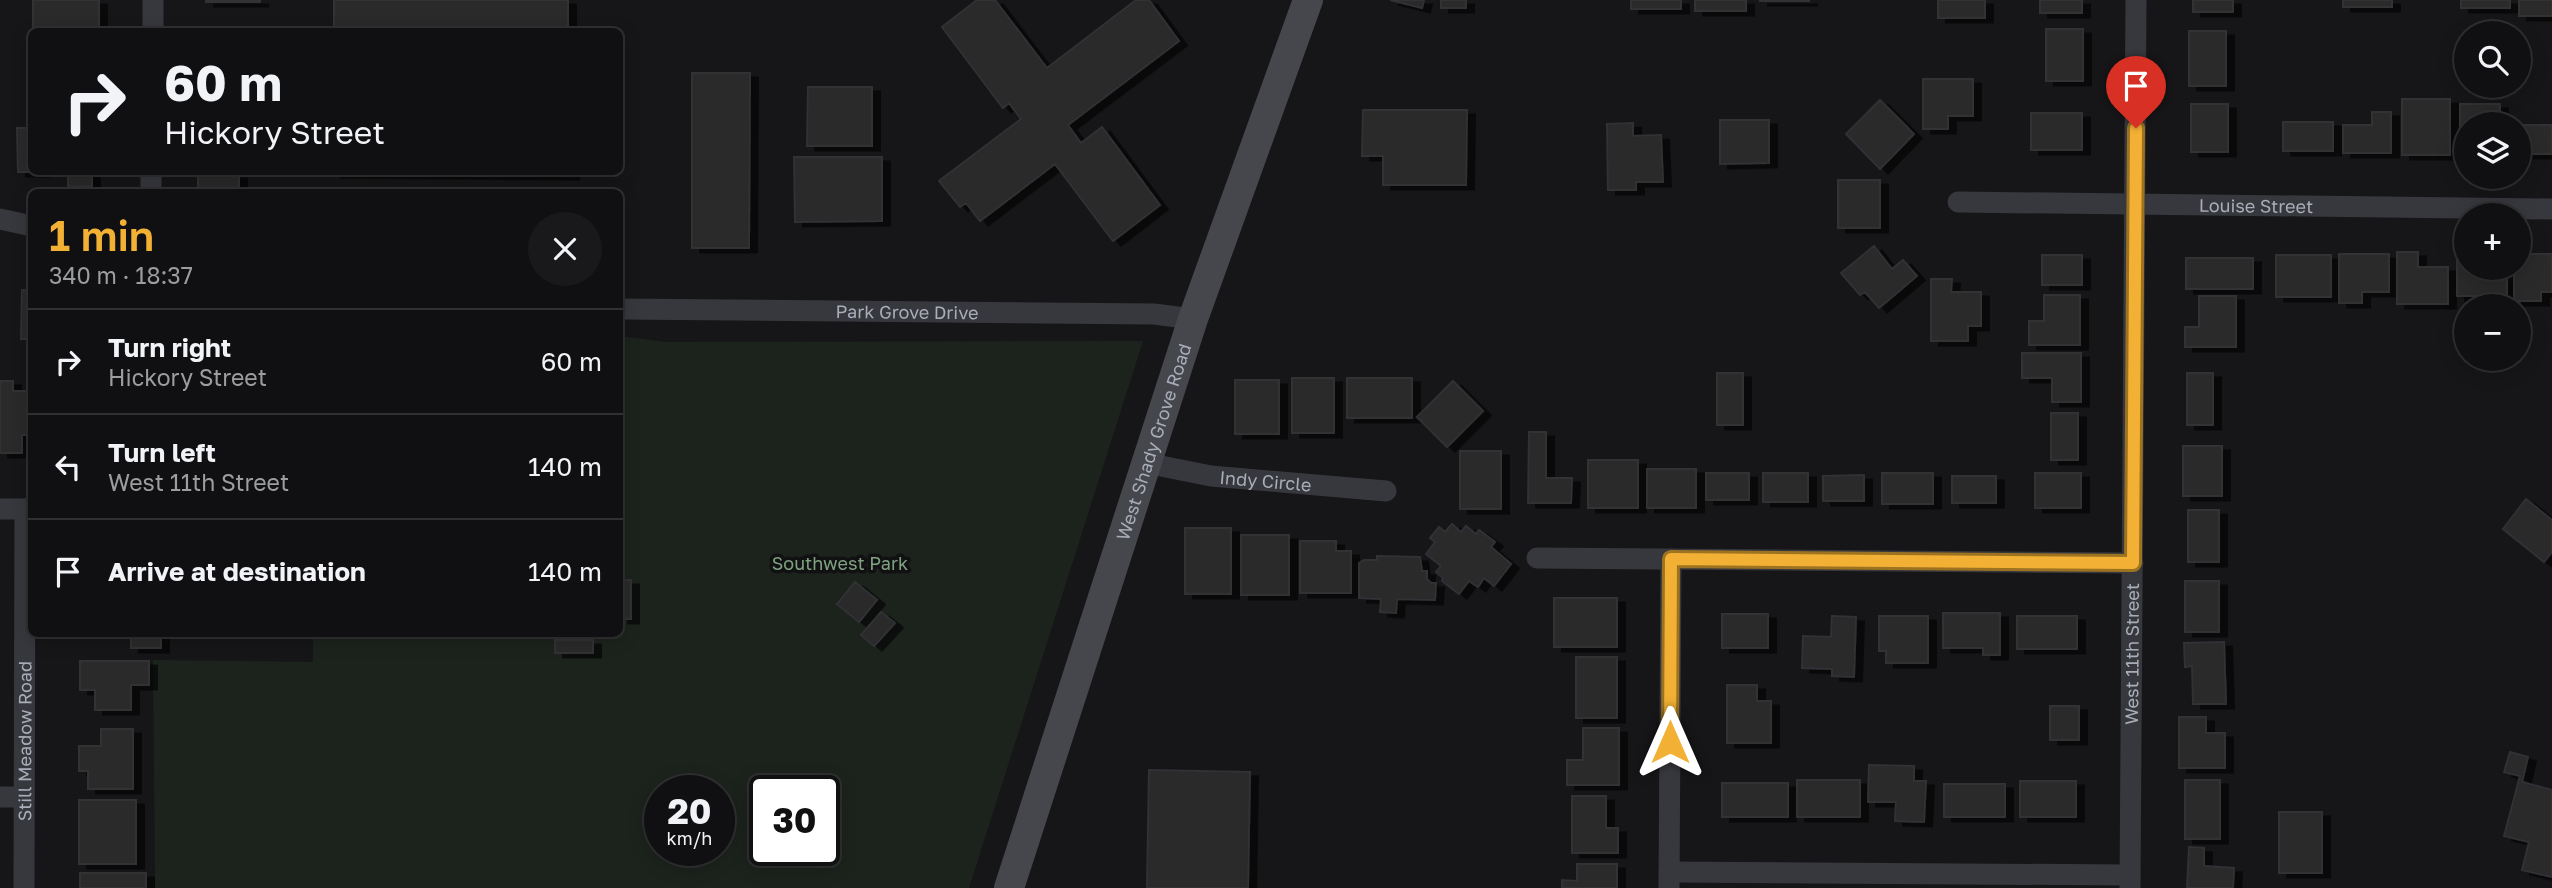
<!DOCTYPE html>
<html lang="en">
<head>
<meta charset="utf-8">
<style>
	:root { --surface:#101012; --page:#19191b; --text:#f1f3f6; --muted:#9c9d9f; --line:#303032; --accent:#f2b134 }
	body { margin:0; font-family:"Golos Text",sans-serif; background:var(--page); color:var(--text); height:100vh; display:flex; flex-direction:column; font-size:26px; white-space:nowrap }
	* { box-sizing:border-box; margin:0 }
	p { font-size:23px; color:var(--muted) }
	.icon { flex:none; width:38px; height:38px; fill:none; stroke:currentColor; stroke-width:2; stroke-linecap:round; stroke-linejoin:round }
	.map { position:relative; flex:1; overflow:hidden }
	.drawer { position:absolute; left:28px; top:189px; width:595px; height:448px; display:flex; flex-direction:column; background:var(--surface); border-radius:10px; box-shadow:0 4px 18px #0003,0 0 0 2px var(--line) }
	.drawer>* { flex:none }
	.hud { position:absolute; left:28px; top:28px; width:595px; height:147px; border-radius:10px; box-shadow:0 4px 18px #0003,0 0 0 2px var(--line); background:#101012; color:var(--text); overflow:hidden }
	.buttons { position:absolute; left:2454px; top:21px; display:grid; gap:14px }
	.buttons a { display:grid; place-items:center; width:77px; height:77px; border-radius:50%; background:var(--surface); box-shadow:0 4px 18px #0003,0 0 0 2px var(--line); font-size:35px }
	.speed { position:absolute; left:644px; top:775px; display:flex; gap:14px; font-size:35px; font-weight:700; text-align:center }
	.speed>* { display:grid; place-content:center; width:91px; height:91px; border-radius:50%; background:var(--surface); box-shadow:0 4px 18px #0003,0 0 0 2px var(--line); line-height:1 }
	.speed small { font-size:18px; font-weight:400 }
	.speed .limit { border:4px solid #111; border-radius:10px; background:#fff; color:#111 }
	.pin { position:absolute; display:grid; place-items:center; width:60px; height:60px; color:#fff; margin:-72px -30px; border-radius:50% 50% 50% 0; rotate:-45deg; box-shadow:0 0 7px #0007 }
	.pin .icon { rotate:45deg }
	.me { position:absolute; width:77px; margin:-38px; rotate:0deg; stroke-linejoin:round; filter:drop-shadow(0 0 5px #0008) }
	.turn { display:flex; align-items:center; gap:24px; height:147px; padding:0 21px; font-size:32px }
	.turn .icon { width:91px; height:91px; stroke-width:2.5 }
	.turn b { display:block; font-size:49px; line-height:60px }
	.round { display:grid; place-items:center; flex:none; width:74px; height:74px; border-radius:37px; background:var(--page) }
	.overview { display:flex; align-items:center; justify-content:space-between; height:119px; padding:0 21px }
	h1 { font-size:42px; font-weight:600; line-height:52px; color:var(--accent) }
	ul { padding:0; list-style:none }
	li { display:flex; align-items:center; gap:21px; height:105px; padding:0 21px; border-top:2px solid var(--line) }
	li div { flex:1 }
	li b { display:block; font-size:26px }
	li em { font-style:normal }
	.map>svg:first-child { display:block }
	.green { fill:#1c231d; fill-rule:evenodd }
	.building { fill:#29292c; stroke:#303034; stroke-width:2; filter:url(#shadow) }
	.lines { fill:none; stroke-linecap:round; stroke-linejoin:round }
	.minor { stroke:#37383d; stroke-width:21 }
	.secondary { stroke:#45474d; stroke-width:30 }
	.route-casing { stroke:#9d7322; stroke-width:18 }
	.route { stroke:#f2b134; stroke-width:12 }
	.labels { text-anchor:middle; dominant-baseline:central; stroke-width:7; stroke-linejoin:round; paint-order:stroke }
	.street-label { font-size:18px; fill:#a8adb8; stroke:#111113 }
	.park-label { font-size:18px; fill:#7fa381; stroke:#111113 }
</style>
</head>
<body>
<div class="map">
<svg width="2552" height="888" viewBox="0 0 2552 888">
	<defs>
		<filter id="shadow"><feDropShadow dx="8" dy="4.5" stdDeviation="0" flood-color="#0009"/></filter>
	</defs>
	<rect width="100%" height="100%" fill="#161618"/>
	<path class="green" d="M620,336L665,342L1143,341L969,888H155L153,660L313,662V634H620ZM660,791H719V850H660ZM765,791H824V850H765Z"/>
	<path class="building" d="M33,0H99V32H33Z
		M206,0H260V2H206Z
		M334,0H568V29H334Z
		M977,0H995L1047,68L1136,0H1149L1179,41L1068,125L1081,143L1102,127L1160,205L1113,241L1055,164L980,221L966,203L960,207L939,181L1021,119L1009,103L1003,108L942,27Z
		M1390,0H1424L1422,8Z
		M1441,0H1466V8H1441Z
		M1631,0H1681V9H1631Z
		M1695,0H1746V11H1695Z
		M1760,0H1809V1H1760Z
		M1938,0H1985V18H1938Z
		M2040,0H2082V13H2040Z
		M2193,0H2233V12H2193Z
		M2343,0H2392V7H2343Z
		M2461,0H2510V8H2461Z
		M2519,0H2552V16H2519Z
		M205,29H266V32H205Z
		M2046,29H2083V81H2046Z
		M2189,31H2226V86H2189Z
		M692,73H750L749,248H692Z
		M1923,79H1973V116H1948V129H1923Z
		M808,87H872V146H807Z
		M2402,99H2450V155H2402Z
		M1880,100L1914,134L1880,169L1846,134Z
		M2191,104H2228V152H2191Z
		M2460,104H2500V118H2510V124H2466V151H2460Z
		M1363,110H1467L1466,185H1383V156H1362Z
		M2372,112H2391V153H2343V125H2372Z
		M2031,113H2082V150H2031Z
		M1720,120H1769V163L1720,164Z
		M2283,122H2333V151H2283Z
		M1633,123V136L1661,135L1663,182H1636V190H1608L1607,124Z
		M2518,125H2552V154H2518Z
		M17,128H32V172H45H18Z
		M794,157H882V221L795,222Z
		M68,172H92V186L68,187Z
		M333,172H571V175L333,173Z
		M198,174H239V192H198Z
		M1838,180H1880V228H1838Z
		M1874,246L1892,269L1903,260L1917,276L1879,308L1865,292L1860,295L1841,273Z
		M2397,252H2418V267H2448V304H2397Z
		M2339,254H2389V292H2362V303H2339Z
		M2457,254H2466V268H2507V296H2457Z
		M2518,254H2552V292H2541V301H2514V268H2518Z
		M2042,255H2082V285H2042Z
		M2276,255H2331V297H2276Z
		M2186,258H2253V289H2186Z
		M1931,279H1952L1951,292H1981V326H1968V341H1931Z
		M22,290L32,291V339H21Z
		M2044,295H2080V345H2029V321H2044Z
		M2199,296H2236V347H2185V327H2199Z
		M2022,353H2081V402H2052V378H2022Z
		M1717,373H1743V425H1717Z
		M2187,373H2213V425H2187Z
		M1292,378H1334V433H1292Z
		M1347,378H1412V418H1347Z
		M1235,380H1279V434H1235Z
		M0,381H13V391H32V435H22V453H0Z
		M1453,381L1483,411L1447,447L1417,417Z
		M2051,413H2078V460H2051Z
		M1529,432H1546V478H1572L1571,503H1528Z
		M2183,446H2222V496H2183Z
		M1460,451H1501V509H1460Z
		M1588,460H1638V508H1588Z
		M1647,469H1696V508H1647Z
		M1706,473H1749V500H1706Z
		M1763,473H1808V502H1763Z
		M1882,473H1933V504H1882Z
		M2035,473H2081V508H2035Z
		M1864,475V501H1823V476Z
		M1952,476H1996V503H1952Z
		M2526,499L2552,520V552L2544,562L2503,529Z
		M2188,510H2219V562H2188Z
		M1452,524L1461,532L1466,526L1476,534L1479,530L1495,542L1491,547L1511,564L1494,586L1484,578L1478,587L1469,581L1459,594L1442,581L1443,578L1436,572L1441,566L1426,554L1435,542L1430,538L1439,527L1445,532Z
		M1185,528H1231V594H1185Z
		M1241,535H1289V595H1241Z
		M1300,541H1336V551H1351V593H1300Z
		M1377,556L1420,557L1422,571H1427V579L1431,583H1436L1435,600L1397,599L1396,613L1380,612L1381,599L1359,598V563L1364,560H1377Z
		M620,580H631V619H620Z
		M2185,581H2219V632H2185Z
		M855,582L877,600L859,622L837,604Z
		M1554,598H1617V647H1554Z
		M881,612L895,623L874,646L861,635Z
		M1943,613H2000V655H1983V648H1943Z
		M1722,614H1768V648H1722Z
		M1832,616L1856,617L1854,677L1832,676V669L1802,668L1803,636L1831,637Z
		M1879,616H1928V663H1886V651H1879Z
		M2017,616H2077V649H2017Z
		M131,634H161V648H131Z
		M555,640H593V653H555Z
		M2224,642L2226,704H2193L2192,666L2185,667L2184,643Z
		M1576,657H1617V718H1576Z
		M80,661H149V685H131V710H95V690H80Z
		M1727,685H1757V701H1771V743H1727Z
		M2050,706H2079V740H2050Z
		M2179,717H2206V733H2225V768H2179Z
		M1583,728H1619V785H1567V760H1583Z
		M101,729H133V789H88V771H79V746H101Z
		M2510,752L2528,757L2522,782L2552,790V877L2522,870L2529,842L2504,836L2520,776L2504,772Z
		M1869,765L1914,766V781H1926L1924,822L1895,821L1896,802H1868Z
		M1149,770L1250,772L1248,888H1147Z
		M1797,780H1860V817H1797Z
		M2185,780H2220V839H2185Z
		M2020,781H2076V817H2020Z
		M1722,783H1788V817H1722Z
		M1944,784H2005V817H1944Z
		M1572,796H1606V828H1618V853H1572Z
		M79,800H136V864H79Z
		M2279,812H2322V873H2279Z
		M2189,847L2204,848V866L2234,868L2233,888H2187Z
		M1577,864H1617V888H1562V880L1577,881Z
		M80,873H146V888H80Z"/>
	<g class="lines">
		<g class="minor">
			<path d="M153,32V0"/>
			<path d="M151,192V172"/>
			<path id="s1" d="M1958,202L2552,209"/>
			<path d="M0,219L32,226"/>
			<path id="s2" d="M620,309L1154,314L1193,319"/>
			<path id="s3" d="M1146,463L1211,476L1386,491"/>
			<path d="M0,509H32"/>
			<path d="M1537,558L2133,563"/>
			<path d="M0,797H24"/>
			<path d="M1669,872L2130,875"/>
			<path id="s4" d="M24,888L25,509"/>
			<path d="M1669,888L1671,559"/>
			<path id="s5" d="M2130,888L2136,0"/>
		</g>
		<path class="secondary" id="s6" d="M1009,888L1193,319L1308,0"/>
	</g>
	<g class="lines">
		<g class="route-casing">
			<path id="route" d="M1670,742L1671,559L2133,563L2136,128"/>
		</g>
		<use href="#route" class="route"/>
	</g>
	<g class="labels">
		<g class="street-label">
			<text stroke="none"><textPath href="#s1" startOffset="298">Louise Street</textPath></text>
			<text stroke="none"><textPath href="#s2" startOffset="287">Park Grove Drive</textPath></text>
			<text stroke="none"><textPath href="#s6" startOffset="469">West Shady Grove Road</textPath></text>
			<text stroke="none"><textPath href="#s3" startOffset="121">Indy Circle</textPath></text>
			<text stroke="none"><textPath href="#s5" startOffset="234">West 11th Street</textPath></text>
			<text stroke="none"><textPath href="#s4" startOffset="147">Still Meadow Road</textPath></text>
		</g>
		<g class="park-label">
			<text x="840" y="563">Southwest Park</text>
		</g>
	</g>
</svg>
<div class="buttons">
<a><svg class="icon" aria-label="search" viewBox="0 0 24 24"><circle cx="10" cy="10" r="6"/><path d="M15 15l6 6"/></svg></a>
<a><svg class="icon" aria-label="layers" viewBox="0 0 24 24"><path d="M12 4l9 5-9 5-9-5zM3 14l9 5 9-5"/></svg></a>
<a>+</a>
<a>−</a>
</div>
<div class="speed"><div>20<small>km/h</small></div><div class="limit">30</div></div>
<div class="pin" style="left:2136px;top:128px;background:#d93025"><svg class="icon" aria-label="arrive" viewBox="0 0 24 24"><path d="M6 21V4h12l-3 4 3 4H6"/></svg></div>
<svg class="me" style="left:1670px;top:742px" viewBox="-20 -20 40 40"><path d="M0-17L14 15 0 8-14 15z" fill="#f2b134" stroke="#fff" stroke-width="4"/></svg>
<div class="hud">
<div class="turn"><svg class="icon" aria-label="right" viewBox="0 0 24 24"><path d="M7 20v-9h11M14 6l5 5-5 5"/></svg><div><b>60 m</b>Hickory Street</div></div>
</div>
<section class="drawer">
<div class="overview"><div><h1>1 min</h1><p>340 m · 18:37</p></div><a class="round"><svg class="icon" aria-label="close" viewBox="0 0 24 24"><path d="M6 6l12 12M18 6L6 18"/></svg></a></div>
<ul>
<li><svg class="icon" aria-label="right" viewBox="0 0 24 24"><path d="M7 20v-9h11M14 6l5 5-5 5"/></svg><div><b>Turn right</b><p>Hickory Street</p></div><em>60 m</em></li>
<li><svg class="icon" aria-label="left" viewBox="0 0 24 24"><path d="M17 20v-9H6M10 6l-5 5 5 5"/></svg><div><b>Turn left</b><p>West 11th Street</p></div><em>140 m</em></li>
<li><svg class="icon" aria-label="arrive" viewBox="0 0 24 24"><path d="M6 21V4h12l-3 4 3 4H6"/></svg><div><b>Arrive at destination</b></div><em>140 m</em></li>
</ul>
</section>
</div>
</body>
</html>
